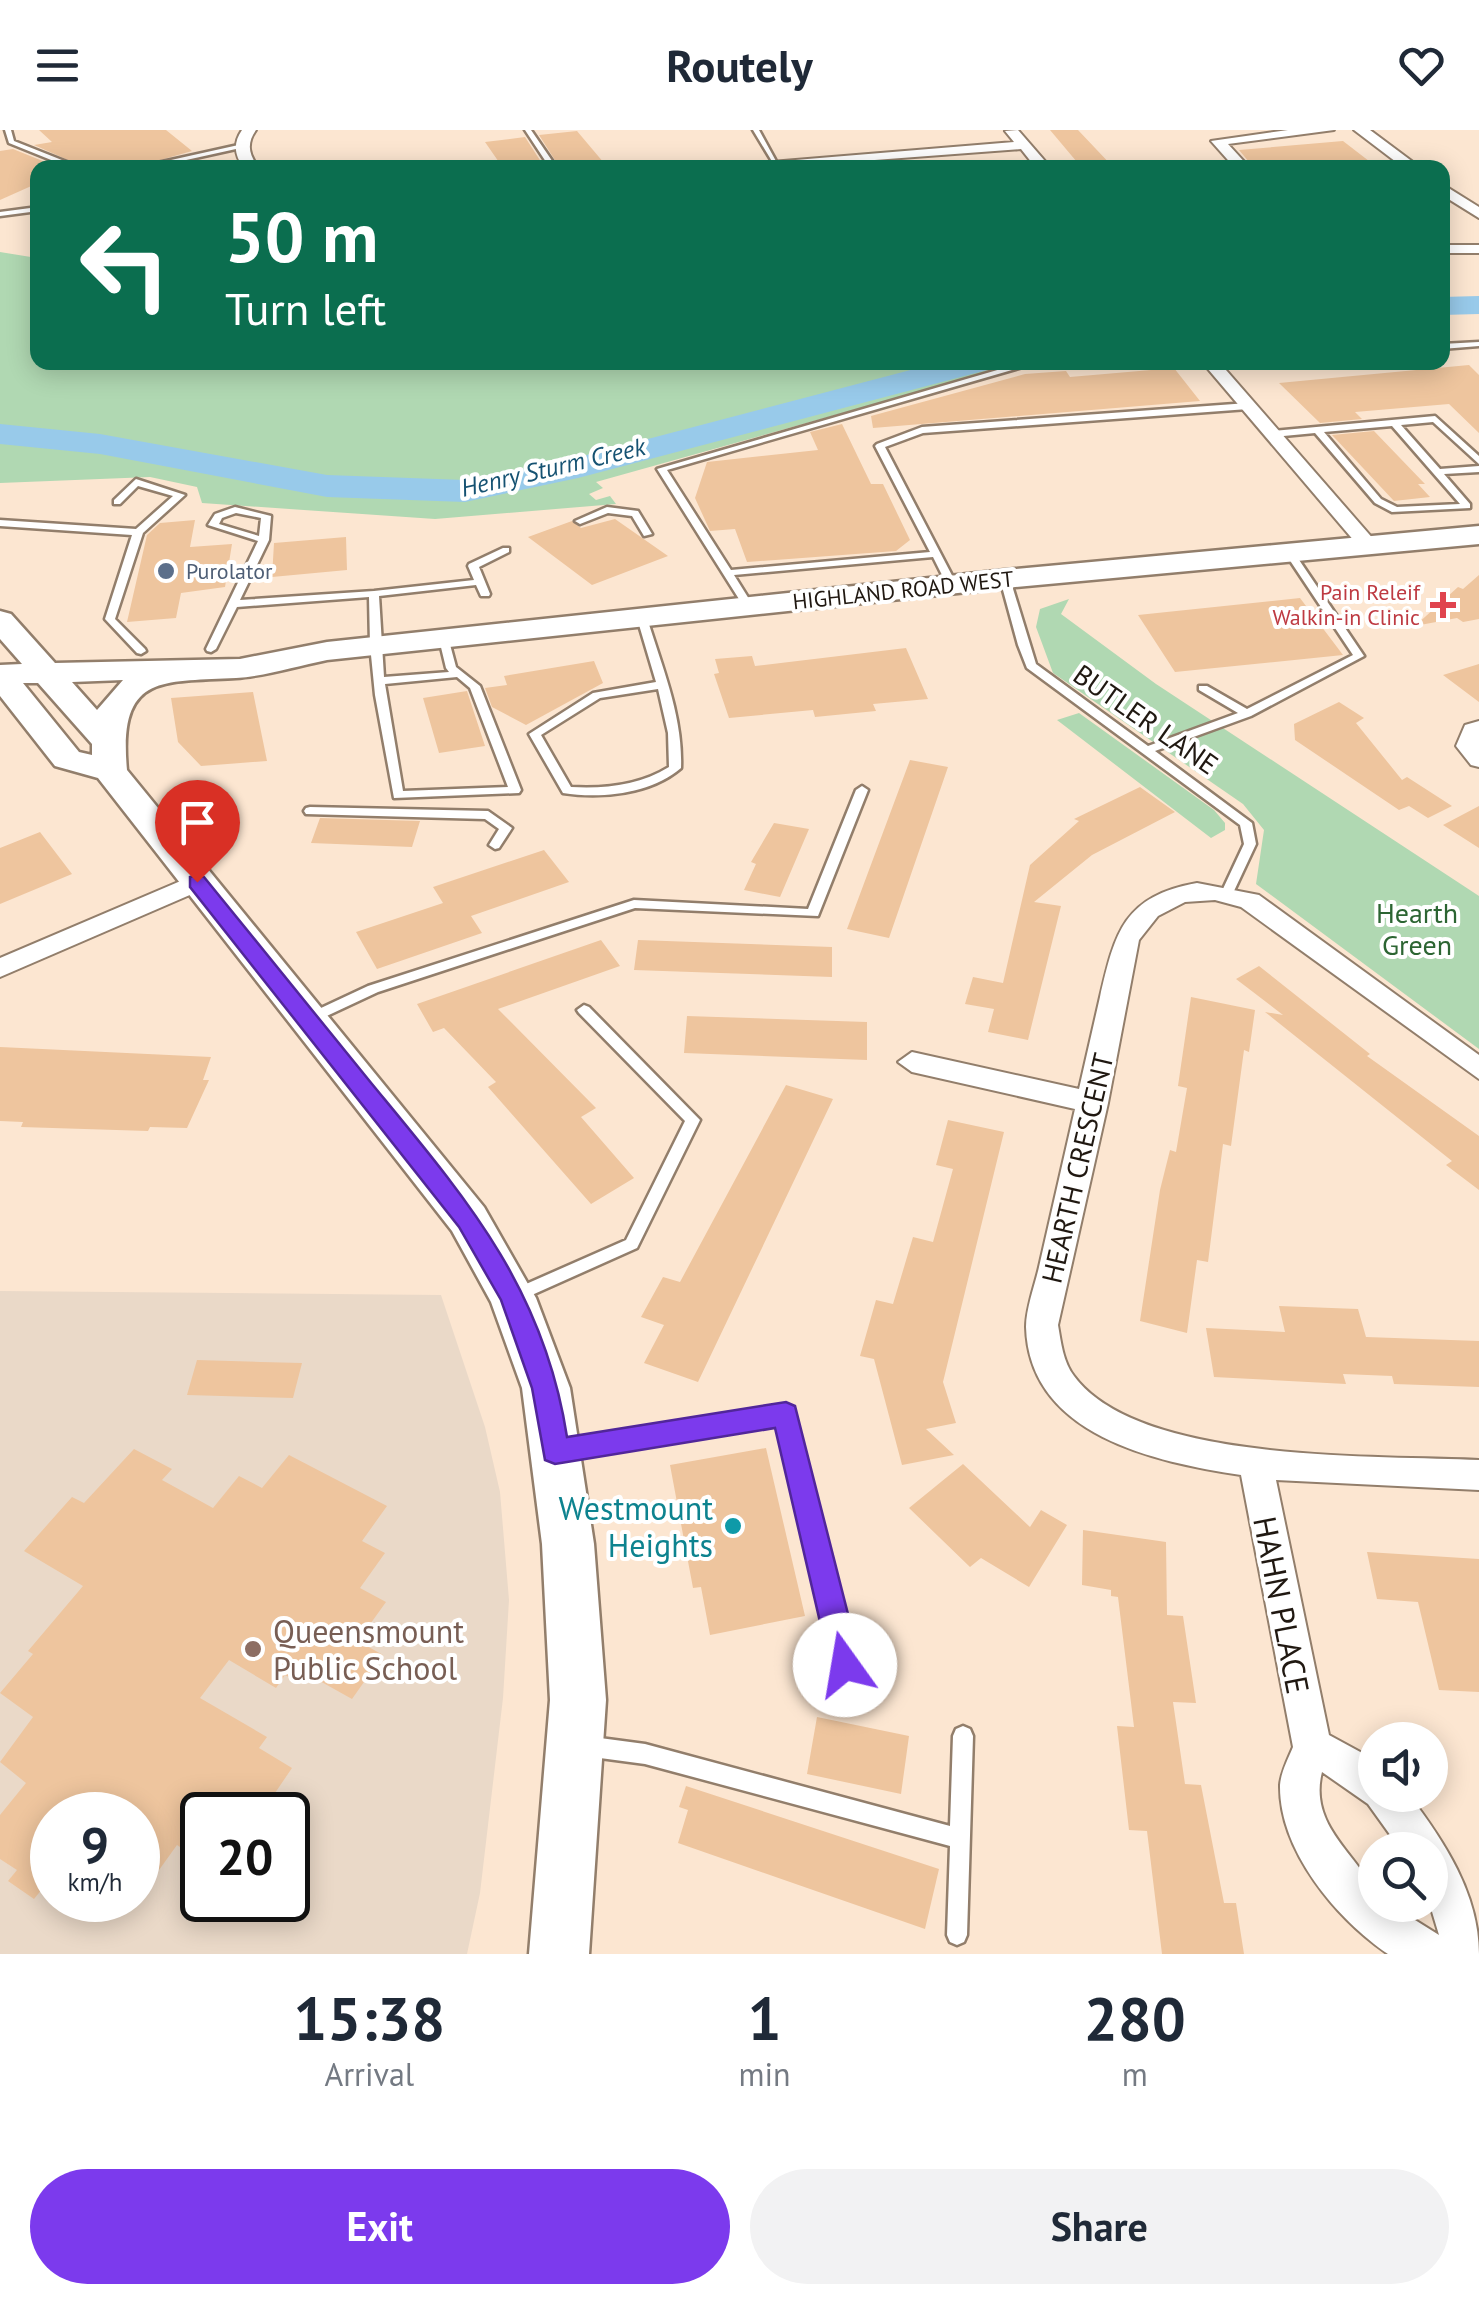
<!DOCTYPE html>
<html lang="en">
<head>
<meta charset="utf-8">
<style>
	:root { --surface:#fff; --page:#f2f2f3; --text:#1f2937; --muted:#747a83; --accent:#7c3aed }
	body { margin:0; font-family:"PT Sans",sans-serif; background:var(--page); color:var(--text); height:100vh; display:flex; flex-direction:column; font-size:38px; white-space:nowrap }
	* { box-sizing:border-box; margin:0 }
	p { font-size:32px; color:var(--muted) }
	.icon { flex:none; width:55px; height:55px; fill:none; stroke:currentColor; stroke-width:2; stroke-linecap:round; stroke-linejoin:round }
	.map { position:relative; height:1824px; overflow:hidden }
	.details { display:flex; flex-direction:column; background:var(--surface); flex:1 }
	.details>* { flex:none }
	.banner { position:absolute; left:30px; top:30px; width:1420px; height:210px; border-radius:20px; box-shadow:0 5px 25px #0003; background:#0b6e4f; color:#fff; overflow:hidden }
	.controls { position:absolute; left:1358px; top:1592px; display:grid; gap:20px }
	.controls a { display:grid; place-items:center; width:90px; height:90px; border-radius:50%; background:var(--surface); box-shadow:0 5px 25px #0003; font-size:50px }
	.speed { position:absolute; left:30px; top:1662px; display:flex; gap:20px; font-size:50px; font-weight:700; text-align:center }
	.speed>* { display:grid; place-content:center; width:130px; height:130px; border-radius:50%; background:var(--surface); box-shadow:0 5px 25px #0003; line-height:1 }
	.speed small { font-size:25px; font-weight:400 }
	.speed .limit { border:5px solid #111; border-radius:15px; background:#fff; color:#111 }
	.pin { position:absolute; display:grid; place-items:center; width:85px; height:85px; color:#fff; margin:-102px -42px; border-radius:50% 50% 50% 0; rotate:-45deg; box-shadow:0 0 10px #0007 }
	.pin .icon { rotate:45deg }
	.me { position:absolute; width:110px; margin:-55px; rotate:347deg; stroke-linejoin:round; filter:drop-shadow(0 0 8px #0008) }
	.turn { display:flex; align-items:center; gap:35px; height:210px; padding:0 30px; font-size:45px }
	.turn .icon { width:130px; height:130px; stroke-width:2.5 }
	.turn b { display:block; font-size:70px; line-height:85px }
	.eta { display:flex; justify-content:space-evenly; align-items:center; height:170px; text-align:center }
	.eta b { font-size:60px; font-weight:700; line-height:70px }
	.cta { display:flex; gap:20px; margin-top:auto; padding:20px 30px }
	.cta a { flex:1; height:115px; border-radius:60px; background:var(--accent); color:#fff; font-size:40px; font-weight:700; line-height:115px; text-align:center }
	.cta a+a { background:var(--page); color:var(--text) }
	header { display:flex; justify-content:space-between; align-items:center; height:130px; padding:0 30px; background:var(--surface); font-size:45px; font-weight:700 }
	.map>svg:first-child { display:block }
	.education { fill:#ead9c8; fill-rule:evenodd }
	.green { fill:#b0d8b2 }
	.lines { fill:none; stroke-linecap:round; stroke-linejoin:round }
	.river { fill:#98caea; fill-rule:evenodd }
	.building { fill:#eec59e }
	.service-casing { stroke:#927e6b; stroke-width:5 }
	.minor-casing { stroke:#927e6b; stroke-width:4 }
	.secondary-casing { stroke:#927e6b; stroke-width:5 }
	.service { fill:#fff; fill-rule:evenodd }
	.minor { fill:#fff; fill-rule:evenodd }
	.secondary { fill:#fff; fill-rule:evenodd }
	.route { fill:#7c3aed; stroke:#51269a; stroke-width:2.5 }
	.service-dot { fill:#5c6f8a; stroke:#fff; stroke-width:4 }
	.health-dot { fill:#e0444e; stroke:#fff; stroke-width:4 }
	.culture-dot { fill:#0f9aa8; stroke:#fff; stroke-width:4 }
	.education-dot { fill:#8d6e63; stroke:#fff; stroke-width:4 }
	.labels { text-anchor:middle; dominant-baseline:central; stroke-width:8; stroke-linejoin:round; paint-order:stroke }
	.far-service-label { font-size:22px; fill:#4e5e75; stroke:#fff; text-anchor:start }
	.far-street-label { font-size:22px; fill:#201811; stroke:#fff }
	.far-health-label { font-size:22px; fill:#be3a42; stroke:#fff; text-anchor:end }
	.far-water-label { font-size:25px; font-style:italic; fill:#155272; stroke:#fff }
	.street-label { font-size:28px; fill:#201811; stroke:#fff }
	.park-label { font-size:28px; fill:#2c6532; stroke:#fff }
	.near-culture-label { font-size:32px; fill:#0d838f; stroke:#fff; text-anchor:end }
	.near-street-label { font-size:32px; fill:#201811; stroke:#fff }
	.near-education-label { font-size:32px; fill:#785e54; stroke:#fff; text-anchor:start }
</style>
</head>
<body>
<header><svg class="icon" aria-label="menu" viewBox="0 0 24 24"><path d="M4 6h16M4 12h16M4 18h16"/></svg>Routely<svg class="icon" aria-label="heart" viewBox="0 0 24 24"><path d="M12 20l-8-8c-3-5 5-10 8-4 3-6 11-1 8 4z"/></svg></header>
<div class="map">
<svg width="1479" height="1824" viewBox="0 0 1479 1824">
	<rect width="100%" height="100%" fill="#fce6d1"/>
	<path class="education" d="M0,1161L441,1165L485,1297L500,1362L509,1470L503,1568L480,1763L467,1824H0ZM52,1685H138V1770H52ZM202,1685H288V1770H202Z"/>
	<path class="green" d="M0,122L37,128L38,232L1021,233L596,352L603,358L589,364L596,370L610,366L616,374L435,389L202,373L197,357L150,347L0,353Z
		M1069,469L1061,484L1156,554L1479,766V919L1256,754L1264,700L1243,674L1053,543L1036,497L1040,479Z
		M1079,583L1214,680L1225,693V700L1211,708L1057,590Z"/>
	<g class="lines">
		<path class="river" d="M1479,166V184L1442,185V167Z
			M941,232H996L991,239L578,348L465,372L327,367L100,324L0,314V294L100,304L327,345L465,350L564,331Z"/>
	</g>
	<path class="building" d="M39,0H166L192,21L132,38L137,31L86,38L34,15L52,12Z
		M1050,0H1078L1114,38H1082Z
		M577,1L604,33L560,38L539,5Z
		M525,7L545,38H503L485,12Z
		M1343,11L1378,38H1254L1239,20Z
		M13,19L60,38H38V53L0,70V21Z
		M1469,235L1479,245V303L1449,274L1355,282L1362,289L1320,293L1279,253Z
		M1174,238L1200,271L873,298L871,286L1025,244L1066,241L1070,247Z
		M842,294L871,354H883L910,410L896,421L747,432L735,399L710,401L695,368L707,332L818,320L810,302Z
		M1374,301L1425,354H1418L1430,367L1394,371L1332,305Z
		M615,389L668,426L592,455L528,407L572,391L581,398Z
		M195,390L190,417L232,414L225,457L181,463L176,488L127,492L147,405L160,393Z
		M346,407L347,440L272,447L274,413Z
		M1479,445V489L1463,492L1457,488L1415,496L1458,457L1463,459Z
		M1300,468L1343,525L1175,542L1138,485Z
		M906,518L928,569L873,574L876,581L815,587L813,580L729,588L714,544L719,543L715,529L752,526L755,536Z
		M594,531L603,553L526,595L492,577L485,558L507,555L504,546Z
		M1479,534V572L1443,545Z
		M467,561L485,616L439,623L423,568Z
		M253,562L267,631L201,636L178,612L171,568Z
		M1339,572L1364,588L1356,593L1402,650L1407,647L1452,676L1428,688L1409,676L1399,680L1295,610L1294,594Z
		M910,630L948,637L889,808L847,799Z
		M1140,657L1175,682L1092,725L1034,772L1061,776L1028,910L988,902L994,879L965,874L973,847L1003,853L1030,735L1079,691L1074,689Z
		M1479,676V718L1443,695Z
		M320,688L420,691L412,717L311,713Z
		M774,693L809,699L780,767L744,760L756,734L751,732Z
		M40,702L72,744L0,774V718Z
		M544,720L569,752L471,786L482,803L377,839L356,802L443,773L433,757Z
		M601,810L620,836L498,879L596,978L581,987L634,1048L591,1074L488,957L496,952L444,898L433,902L417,874Z
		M638,810L832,817V847L634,840Z
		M1259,836L1370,924L1367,926L1479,1006V1060L1446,1035L1452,1031L1265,882L1283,885L1236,849Z
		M1191,867L1255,880L1249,922L1244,920L1231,1016L1223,1014L1208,1132L1197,1130L1187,1203L1140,1191L1160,1060L1170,1020L1176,1022L1187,958L1178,956Z
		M687,886L867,892V930L684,923Z
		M0,917L211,927L203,950H209L187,998L150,997L148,1001L21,997L23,992L0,991Z
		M786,955L833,969L698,1252L644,1233L664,1195L641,1187L663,1147L680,1152Z
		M948,990L1004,1002L943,1252L956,1293L926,1299L954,1325L902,1335L874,1229L860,1226L876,1170L893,1174L913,1107L933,1112L953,1039L936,1035Z
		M1279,1176L1358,1179L1366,1207L1479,1211V1257L1394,1254L1392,1246L1343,1244L1346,1254L1214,1247L1206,1198L1285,1202Z
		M197,1230L261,1232L302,1233L293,1268L187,1265Z
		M766,1318L805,1486L710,1505L701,1457L693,1458L670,1335Z
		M134,1319L172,1339L162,1350L213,1378L239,1346L262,1358L289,1325L387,1376L362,1411L385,1423L360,1458L386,1472L358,1511L383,1525L352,1569L309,1545L302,1554L285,1545L276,1558L229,1530L200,1568L267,1607L259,1618L292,1638L260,1685H202L183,1719L177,1715L159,1740L138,1726V1685H52V1764L43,1758L34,1769L8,1751L17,1740L0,1729V1685L26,1653L0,1632L33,1587L0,1563L33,1524L28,1521L83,1456L24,1421L72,1367L84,1373Z
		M963,1334L1030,1397L1041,1380L1067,1395L1029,1457L981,1428L970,1437L909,1378Z
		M1083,1400L1166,1412L1167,1485L1183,1486L1196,1573L1173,1572L1185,1654L1201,1655L1224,1773H1236L1244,1824H1162L1147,1701L1129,1700L1117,1596L1134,1597L1118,1467L1111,1466V1460L1082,1455Z
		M1367,1422L1479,1429V1562L1439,1560L1418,1472L1377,1469Z
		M817,1587L909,1606L901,1664L807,1644Z
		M686,1656L939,1739L925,1799L678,1713L688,1680L679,1677Z"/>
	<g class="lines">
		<g class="service-casing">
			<path id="service" d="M5,0H11L14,11L82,38H71L9,13Z
				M525,0H531L557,38H550Z
				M753,0H759L777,33H773Z
				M243,14L245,17L150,38H135Z
				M38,77V81L0,86V82Z
				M1479,212V216L1442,219V214Z
				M1025,232H1040L667,340L731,440L930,422L875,316L877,314L922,297L1248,273L1252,276L1248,279L923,303L885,317L957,455L956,457H948L933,427L734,445L754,477L749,480L744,477L657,339Z
				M1435,286L1479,326V334L1433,292L1401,295L1440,339L1479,336V342L1444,344L1470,374V378L1392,382L1375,373L1315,303L1273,307L1269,304L1273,301ZM1392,296L1460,374L1397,377L1381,369L1324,302Z
				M136,349L185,365L143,403L115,489L145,519L146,521L141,524L137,523L105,489L132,405L0,396V390L136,399L173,366L138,356L120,374H114V370Z
				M235,377L271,386L269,410L240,470L374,461L474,450L468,436L469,434L503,418H509V422L479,437L490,464L489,466H481L476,455L379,466L384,547L449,542L446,538L439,509L444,506L448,507L456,537L480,556L521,660L519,663L394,668L375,565L370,515L369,467L237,477L216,519L211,522L207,521L206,519L258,411L208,395L215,384ZM236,383L261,388L259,406L219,394L222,388ZM457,547L470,558L508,657L403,661L385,554Z
				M607,377L638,381L652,404L644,406L632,386L608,383L580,394L575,391Z
				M1290,420L1293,421L1364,526L1251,586L1155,621L1252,693L1256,714L1234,761L1228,765L1222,761L1244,714L1240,695L1027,538L1018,515L1000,449L1005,446L1010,449L1036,534L1148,616L1238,583L1199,560V556H1207L1247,579L1353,525L1285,423Z
				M642,485L647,488C662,537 683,586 681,638C651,664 601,669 563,663L529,604L593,563L656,552L637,488ZM658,559L668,603L669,637C640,655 605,659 571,657L541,605L600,568Z
				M862,656L868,660L818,786L635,778L378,862L316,891H306L304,888L306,885L368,856L634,770L808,779L856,660Z
				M310,677L488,681L512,698L499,718L495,719L489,715L499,699L485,689L306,684L304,681L306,678Z
				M584,875L589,877L700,990L637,1118L514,1173L508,1172L506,1167L508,1162L626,1110L685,991L579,883L577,880Z
				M786,1278L792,1280L794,1285L854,1535L852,1541L845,1544L838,1541L836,1535L780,1293L561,1329L555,1326L553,1321L555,1316L561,1313Z
				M963,1596L970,1599L973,1606L967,1805L964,1812L957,1815L950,1812L947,1805L950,1716L645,1634L585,1626L578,1623L575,1616L578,1609L585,1606L645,1614L950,1696L953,1606L956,1599Z"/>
		</g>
		<g class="minor-casing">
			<path id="minor" d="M242,0H256C246,14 249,25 259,38H244C234,25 233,13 242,0Z
				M1018,0L1051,38H1036L1021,19L768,38H697L1014,12L1005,1Z
				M1288,0H1334L1228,14L1250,38H1235L1211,11Z
				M1354,0H1370L1421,38H1404Z
				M1442,54L1479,77V88L1442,65Z
				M1442,115H1479V123H1442Z
				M1202,232H1219L1375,411V419H1361Z
				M1479,591V637L1471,635L1456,616L1465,595Z
				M197,744L209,752L206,758L0,847V828Z
				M1197,753L1259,765L1479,925V949L1241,777L1215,770L1185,772L1158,786L1139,810L1108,973L1058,1195C1061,1212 1063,1232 1074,1246C1139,1334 1377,1325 1479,1330V1360L1276,1350L1329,1605L1375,1630V1665H1409C1444,1711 1479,1764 1479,1824H1388C1337,1789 1279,1721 1280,1655C1281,1642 1288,1629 1293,1617L1241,1345C1156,1332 1029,1306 1026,1197C1026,1178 1035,1155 1039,1137C1051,1084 1063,1032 1075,979L912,942L898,932L912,922L1079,959C1086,928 1093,898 1100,867C1115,802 1124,766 1197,753ZM1322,1642L1368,1674L1401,1720H1430V1775L1439,1805L1391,1775H1375C1375,1733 1306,1704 1322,1642Z"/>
		</g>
		<g class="secondary-casing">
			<path id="secondary" d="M1479,396V414L1005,458L327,530C297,536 266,546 236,548C161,552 118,544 127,640L484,1077L536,1168L570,1258L594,1414L606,1570L589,1824H529L550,1570L542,1414L522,1258L491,1172L452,1101L98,648L55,636L0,566V535L22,534L0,509V481L11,484L55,533L240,529L327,512L1005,440ZM123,550L97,580L72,552ZM23,553H38L92,614V625L79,622Z"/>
		</g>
		<use href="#service" class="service"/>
		<use href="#minor" class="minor"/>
		<use href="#secondary" class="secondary"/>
	</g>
	<path class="route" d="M197,745L204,747C260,816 316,885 372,954C465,1067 544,1157 567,1307L786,1272L795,1276L861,1535L856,1545L845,1550L834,1545L830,1535L775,1298L555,1334L545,1330L532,1258L501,1170L459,1097L190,757V747Z"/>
	<circle class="service-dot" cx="166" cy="441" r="10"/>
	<path class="health-dot" d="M1438 460h10v10h10v10h-10v10h-10v-10h-10v-10h10z"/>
	<circle class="culture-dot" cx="733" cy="1396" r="10"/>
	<circle class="education-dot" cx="253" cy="1519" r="10"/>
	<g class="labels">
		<g class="far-service-label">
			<text x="186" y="441">Purolator</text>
		</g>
		<g class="far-street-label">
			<text transform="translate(903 460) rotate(-6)">HIGHLAND ROAD WEST</text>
		</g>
		<g class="far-health-label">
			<text x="1420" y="462">Pain Releif<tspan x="1420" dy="25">Walkin-in Clinic</tspan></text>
		</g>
		<g class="far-water-label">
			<text transform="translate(553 337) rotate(-13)">Henry Sturm Creek</text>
		</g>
		<g class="street-label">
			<text transform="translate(1146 589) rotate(35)">BUTLER LANE</text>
			<text transform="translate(1077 1038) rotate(-77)">HEARTH CRESCENT</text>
		</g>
		<g class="park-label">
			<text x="1417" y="782">Hearth<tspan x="1417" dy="32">Green</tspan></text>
		</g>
		<g class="near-culture-label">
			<text x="713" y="1378">Westmount<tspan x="713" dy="37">Heights</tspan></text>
		</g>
		<g class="near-street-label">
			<text transform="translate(1282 1475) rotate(79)">HAHN PLACE</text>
		</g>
		<g class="near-education-label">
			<text x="273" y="1501">Queensmount<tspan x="273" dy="37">Public School</tspan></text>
		</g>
	</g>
</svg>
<div class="controls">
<a><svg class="icon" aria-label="sound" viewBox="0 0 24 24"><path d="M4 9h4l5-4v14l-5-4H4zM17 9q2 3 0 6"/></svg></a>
<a><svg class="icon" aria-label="search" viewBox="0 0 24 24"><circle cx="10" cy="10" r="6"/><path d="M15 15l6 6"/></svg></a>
</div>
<div class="speed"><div>9<small>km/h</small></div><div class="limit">20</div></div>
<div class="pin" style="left:197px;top:752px;background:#d93025"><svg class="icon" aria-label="arrive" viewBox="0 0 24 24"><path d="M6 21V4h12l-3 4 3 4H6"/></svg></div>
<svg class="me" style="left:845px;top:1535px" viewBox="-20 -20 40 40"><circle r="19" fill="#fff"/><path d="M0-13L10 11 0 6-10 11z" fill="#7c3aed"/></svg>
<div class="banner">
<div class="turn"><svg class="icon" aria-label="left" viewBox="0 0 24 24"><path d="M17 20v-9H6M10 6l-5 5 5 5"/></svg><div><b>50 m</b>Turn left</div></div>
</div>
</div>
<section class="details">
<div class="eta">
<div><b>15:38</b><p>Arrival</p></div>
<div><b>1</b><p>min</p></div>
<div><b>280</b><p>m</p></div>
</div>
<div class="cta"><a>Exit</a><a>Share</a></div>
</section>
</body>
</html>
